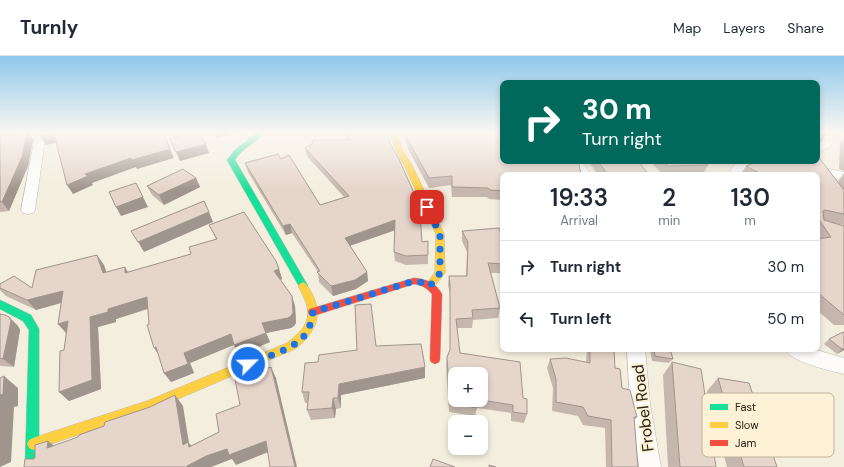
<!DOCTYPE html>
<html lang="en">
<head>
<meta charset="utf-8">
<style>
	:root { --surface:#fff; --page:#f2f2f3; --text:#1f2937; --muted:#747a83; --line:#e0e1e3 }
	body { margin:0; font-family:"DM Sans",sans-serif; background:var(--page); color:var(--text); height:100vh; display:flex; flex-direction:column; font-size:15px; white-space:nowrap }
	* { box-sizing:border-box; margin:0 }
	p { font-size:13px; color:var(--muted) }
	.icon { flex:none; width:22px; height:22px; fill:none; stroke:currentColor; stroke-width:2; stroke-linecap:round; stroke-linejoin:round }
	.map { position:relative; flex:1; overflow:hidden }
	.panel { position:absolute; left:500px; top:116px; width:320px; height:180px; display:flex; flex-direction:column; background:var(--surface); border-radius:8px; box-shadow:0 2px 6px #0003 }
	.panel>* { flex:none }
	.hud { position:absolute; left:500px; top:24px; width:320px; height:84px; border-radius:8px; box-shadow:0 2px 6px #0003; background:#00695c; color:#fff; overflow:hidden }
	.controls { position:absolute; left:448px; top:311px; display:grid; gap:8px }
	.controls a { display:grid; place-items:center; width:40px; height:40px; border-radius:8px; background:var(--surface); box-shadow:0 2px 6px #0003; font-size:20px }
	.pin { position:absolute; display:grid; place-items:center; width:34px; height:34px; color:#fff; margin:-17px; border-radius:8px; box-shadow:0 2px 6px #0006 }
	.me { position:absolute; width:44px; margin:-22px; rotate:67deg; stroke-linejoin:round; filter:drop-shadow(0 0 3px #0008) }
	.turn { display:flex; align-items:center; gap:14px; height:84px; padding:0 16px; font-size:18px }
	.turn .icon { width:52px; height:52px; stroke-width:2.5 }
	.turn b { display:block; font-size:28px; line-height:34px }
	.eta { display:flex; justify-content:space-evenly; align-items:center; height:68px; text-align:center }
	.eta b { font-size:24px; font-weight:600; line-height:28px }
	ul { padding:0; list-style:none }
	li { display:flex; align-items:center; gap:12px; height:52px; padding:0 16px; border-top:1px solid var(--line) }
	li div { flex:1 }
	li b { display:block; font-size:15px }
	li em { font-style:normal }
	header { display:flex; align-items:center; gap:24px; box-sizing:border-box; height:56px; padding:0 20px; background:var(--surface); border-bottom:1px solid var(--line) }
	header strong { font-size:19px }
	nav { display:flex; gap:22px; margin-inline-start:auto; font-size:14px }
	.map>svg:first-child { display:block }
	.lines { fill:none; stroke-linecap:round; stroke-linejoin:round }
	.street-casing { stroke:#beb9ae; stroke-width:1 }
	.fast-casing { stroke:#beb9ae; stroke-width:1 }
	.slow-casing { stroke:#beb9ae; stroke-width:1 }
	.jam-casing { stroke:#beb9ae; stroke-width:1 }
	.street { fill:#fdfcfa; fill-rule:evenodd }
	.fast { fill:#16e098; fill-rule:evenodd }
	.slow { fill:#ffcf43; fill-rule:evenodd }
	.jam { fill:#f24e42; fill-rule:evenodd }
	.wall { fill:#c5b7ae; fill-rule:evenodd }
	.shaded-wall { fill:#a0958d }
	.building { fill:#e5d5ca; stroke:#a0958d }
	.route { stroke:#1a73e8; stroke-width:7; stroke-dasharray:0 12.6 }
	.labels { text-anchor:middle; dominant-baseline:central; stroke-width:4; stroke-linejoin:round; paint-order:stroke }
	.near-street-label { font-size:16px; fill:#282319; stroke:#fdf1d6 }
	.key { fill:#fdf1d6; stroke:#bdb39d; stroke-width:1 }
	.key-label { font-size:11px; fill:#282319 }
</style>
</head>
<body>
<header>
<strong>Turnly</strong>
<nav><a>Map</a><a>Layers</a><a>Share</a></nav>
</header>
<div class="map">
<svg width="844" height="411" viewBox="0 0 844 411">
	<rect width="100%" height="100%" fill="#f4eedf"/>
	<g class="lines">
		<g class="street-casing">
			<path id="street" d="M36,76H46L35,154L33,157L28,158L23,157L21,154Z
				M827,83L833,86L829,92L817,96V89L821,88L823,84Z
				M570,105H582L591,119H579Z
				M742,105H756L742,115L739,119H727L734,109Z
				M824,112L844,116V124L820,119L818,116L820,113Z
				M627,293H645L650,348L661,411H639L630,348Z
				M785,293H813L844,302V318C829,314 792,307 785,293Z"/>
		</g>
		<g class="fast-casing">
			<path id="fast" d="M258,76H265C256,87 242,92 235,104L308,230L306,232H300L227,104L235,94Z
				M0,244L31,259L39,273V411H25L29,274L23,265L0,253Z"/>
		</g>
		<g class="slow-casing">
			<path id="slow" d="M390,76H396L402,94L412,109L444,178L445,217L433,232H427L425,230L435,216L436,178L404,109L396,94Z
				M303,226L306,228C325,254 319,274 295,293L152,354L33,394L29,392L27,388L29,384L33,382L147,345L287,287C312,268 313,256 298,230L300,228Z"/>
		</g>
		<g class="jam-casing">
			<path id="jam" d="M414,222C426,223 436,227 442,238L440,303L439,306L435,308L431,306L430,303L432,238C427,232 422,229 414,228L313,260L309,259L308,256L309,253L313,252Z"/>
		</g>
		<use href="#street" class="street"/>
		<use href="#fast" class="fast"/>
		<use href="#slow" class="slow"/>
		<use href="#jam" class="jam"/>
	</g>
	<path class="wall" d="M0,76L33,83L28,110L9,155L0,156Z
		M344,76H386L389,86L423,157V166L420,167L422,186L428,185V208L406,209L395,205L394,196L395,174L350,190L367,216L368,225L356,233L333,240L319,226L318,216L292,177L286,179L248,116L245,107L281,103L320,149L344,141L307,100L305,92L346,84L345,81Z
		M503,76L581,118V119H503V144L489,143L487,141H452L451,129L429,132L408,93L403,77Z
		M817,76H827L820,87H818L817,89Z
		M844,82V115L839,113L840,87Z
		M817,99L838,127L839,124L844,117V169L833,167L844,170V269H834L817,254V183H818L817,182V119H741L746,110L759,105H817Z
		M588,105H638L649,119H598Z
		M650,105H705L708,109L703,118L663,119Z
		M196,122L200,131L164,149L152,139L147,130Z
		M209,169L279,213L282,223L280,224L292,240L295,250L296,267L294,270L291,272L266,277L270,286L239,299L234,289L190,307L194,317L171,326L164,317L149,268L148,253L116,263V266L98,271L101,333L69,345L59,336L66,277L58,268L61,247L36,254L6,240L0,234V228L32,232L104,209L106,216H128L191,198L216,183Z
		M462,175L503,183V217H491L500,252L498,262L473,264L472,272H457L460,297L523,342L527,358L524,367L511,365V357L477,352L475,360L449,356L446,310L447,301L450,295V238L448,229L449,220H466L467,196L462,185ZM481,318V344H455Z
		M0,258L9,261L18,270L20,274L14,311L0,310Z
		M829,283L844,294L837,298L824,288Z
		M376,290L425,322L341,339V352L336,353L335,362L311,364L307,354L308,347H305L302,336L318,306L357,294Z
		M587,293H614L615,312L622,332L637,361L634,365L638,411H606L605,372L583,369L578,360L552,355L553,332L547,312L550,303L586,306Z
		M650,293H670L673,303L669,307L652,305Z
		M672,306L716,411H668L663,319Z
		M718,322L777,411H727L707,335Z"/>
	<path class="shaded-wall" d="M0,76H19L0,83Z
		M27,76H29L33,83L28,110L9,155L2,146Z
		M215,76H237L217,82Z
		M54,78L60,86L46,89L40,80Z
		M826,78L820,87H818L822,82V79Z
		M206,88L209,97L180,105L176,96Z
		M170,93L174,102L137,113L136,111L92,127L93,129L73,138L67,129L85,118L131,102Z
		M196,122L200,131L164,149L159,139Z
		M136,127L148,151L121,160L116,151Z
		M209,156L213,166L144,196L138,186Z
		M423,157V166L420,167V158Z
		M395,164L396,174L346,191L345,182Z
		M290,168L292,177L286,179L283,170Z
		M97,199L104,209L110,227L103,217Z
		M125,211L131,221L125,217Z
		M279,213L282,223L278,225L274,215Z
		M367,216L368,225L356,233L333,240L331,230Z
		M63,235L71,244L36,254L27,244Z
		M292,240L295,250L296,267L294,270L291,272L266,277L270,286L239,299L234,289L262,267Z
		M147,241L153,251L116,263V266L98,271L101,333L69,345L59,336L90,261L108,253Z
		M9,261L18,270L20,274L14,311L3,303Z
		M68,265L67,278L58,268Z
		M231,278L236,288L190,307L194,317L171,326L164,317L184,297Z
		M156,291L161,302L154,292Z
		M844,292V294L837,298L842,293Z
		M271,311L276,322L297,411H295Z
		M425,311V322L341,339V352L338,342L339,328Z
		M4,320L18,332V350L14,351L11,406L0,411V339Z
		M175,339L183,350L189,387L197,396L183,389Z
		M333,342L336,353L335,362L332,352Z
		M48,385L61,395L47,392Z
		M266,385L271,395L236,409L232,403L211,411H187V410L206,400L227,393Z"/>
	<path class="building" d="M19,76H27L22,101L2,146H0V81Z
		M41,76H163L170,93L132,104L131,102L85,118L88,120L67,129L54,78L40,80Z
		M194,76H199L206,88L176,96L170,83Z
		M346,76H386L389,86L398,101L423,157L420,158L422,186L428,185V199L406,200L394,196L395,164L345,182L367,216L355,224L331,230L317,216L320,215L290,168L283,170L245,107L278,98L281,103L289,99L320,149L349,140L305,92L312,88L313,84H351Z
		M405,76H503V105H577L579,108L581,118H577V119H503V135L490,134L488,132L452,131V120L429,122L408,84Z
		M817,76H827L826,78L822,79V82H817Z
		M817,99L844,134V158L825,154L823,155L824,164L844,170V259L817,236V183L831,181L817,161V119H763L746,110L759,105H817Z
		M598,105H638L649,119H608Z
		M663,105H705L708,109L668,110Z
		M183,113L196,122L159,139L147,130Z
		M136,127L143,141L116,151L109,136Z
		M204,145L209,156L138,186L131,175Z
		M244,156L276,205L279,213L274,215L292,240L293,257L291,260L288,262L262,267L266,277L234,289L231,278L184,297L188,308L164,317L156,291L154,292L147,269L149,268L147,241L108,253V256L90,261L92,324L59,336L60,295L64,294L68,265L58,268L63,235L27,244L0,232V228L14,220L32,232L36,214L97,199L103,217L125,211V217L191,198L189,191L217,183L209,169Z
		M499,172L503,183V208L488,207L500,252L472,254L473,262L456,263L460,297L520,306L523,342L527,343V358L513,356V349L481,344V318H455V344H477V352L450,347L447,301L450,294V228L449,220H467L468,186L462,175Z
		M371,248L376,290L421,288L425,311L339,328L338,342H333L332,352L307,354L309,336H302L305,307L318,306L319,299L357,294L355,249Z
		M0,258L5,259L9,261L11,265L3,303L0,302Z
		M844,276V292L842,293L829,283L841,277Z
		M590,293H614L615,312L620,313L622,332L630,334L637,361H634L638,411H612L611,364L588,360L583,351L556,346V323L550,303L566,302L590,307Z
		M654,293H670L673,303L655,300Z
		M672,306L701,313L716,411H680Z
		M271,311L295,411H270L266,385L229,399L227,393L206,400L187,410V411H24L25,403H33L35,402V389L48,385L47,392L78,381L79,379L104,370L105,366L150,351L175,339L183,389L188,386L189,391L219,376L216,358L240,349L235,323Z
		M4,320L3,338L0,339V322Z
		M718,322L749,327L777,411H744Z
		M433,403L455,411H430Z
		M489,409L496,411H489Z"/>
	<linearGradient id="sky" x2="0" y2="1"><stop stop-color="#8fc8ec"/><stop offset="0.57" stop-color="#faf7f1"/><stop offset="1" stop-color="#faf7f1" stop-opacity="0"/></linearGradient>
	<rect width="844" height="134" fill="url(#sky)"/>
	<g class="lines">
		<path class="route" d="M248,308C264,302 294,293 304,280C310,273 311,265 313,256L414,225L425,227L430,230L440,217V178L427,151"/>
	</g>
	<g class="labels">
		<g class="near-street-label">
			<text transform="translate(643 352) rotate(-97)">Frobel Road</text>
		</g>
	</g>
	<rect x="702" y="337" width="132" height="64" rx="6" class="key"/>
	<rect x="710" y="348" width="18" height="6" fill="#16e098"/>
	<rect x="710" y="366" width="18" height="6" fill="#ffcf43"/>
	<rect x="710" y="384" width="18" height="6" fill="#f24e42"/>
	<g class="key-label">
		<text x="735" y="355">Fast</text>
		<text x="735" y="373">Slow</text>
		<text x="735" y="391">Jam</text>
	</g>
</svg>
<div class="controls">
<a>+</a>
<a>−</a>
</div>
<div class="pin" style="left:427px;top:151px;background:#d93025"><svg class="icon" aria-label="arrive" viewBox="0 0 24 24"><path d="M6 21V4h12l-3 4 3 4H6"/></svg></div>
<svg class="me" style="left:248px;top:308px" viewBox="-20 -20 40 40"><circle r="17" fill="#1a73e8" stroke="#fff" stroke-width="3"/><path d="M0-11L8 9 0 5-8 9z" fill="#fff"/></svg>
<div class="hud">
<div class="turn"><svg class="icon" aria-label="right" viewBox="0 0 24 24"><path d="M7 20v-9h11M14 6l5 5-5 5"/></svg><div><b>30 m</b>Turn right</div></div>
</div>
<section class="panel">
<div class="eta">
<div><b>19:33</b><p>Arrival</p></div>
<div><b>2</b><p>min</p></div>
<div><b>130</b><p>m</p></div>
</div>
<ul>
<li><svg class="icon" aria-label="right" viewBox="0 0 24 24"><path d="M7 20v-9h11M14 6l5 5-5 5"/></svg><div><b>Turn right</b></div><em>30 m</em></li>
<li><svg class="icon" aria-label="left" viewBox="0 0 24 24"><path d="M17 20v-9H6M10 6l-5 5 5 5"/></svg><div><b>Turn left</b></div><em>50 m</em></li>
</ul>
</section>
</div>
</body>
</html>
